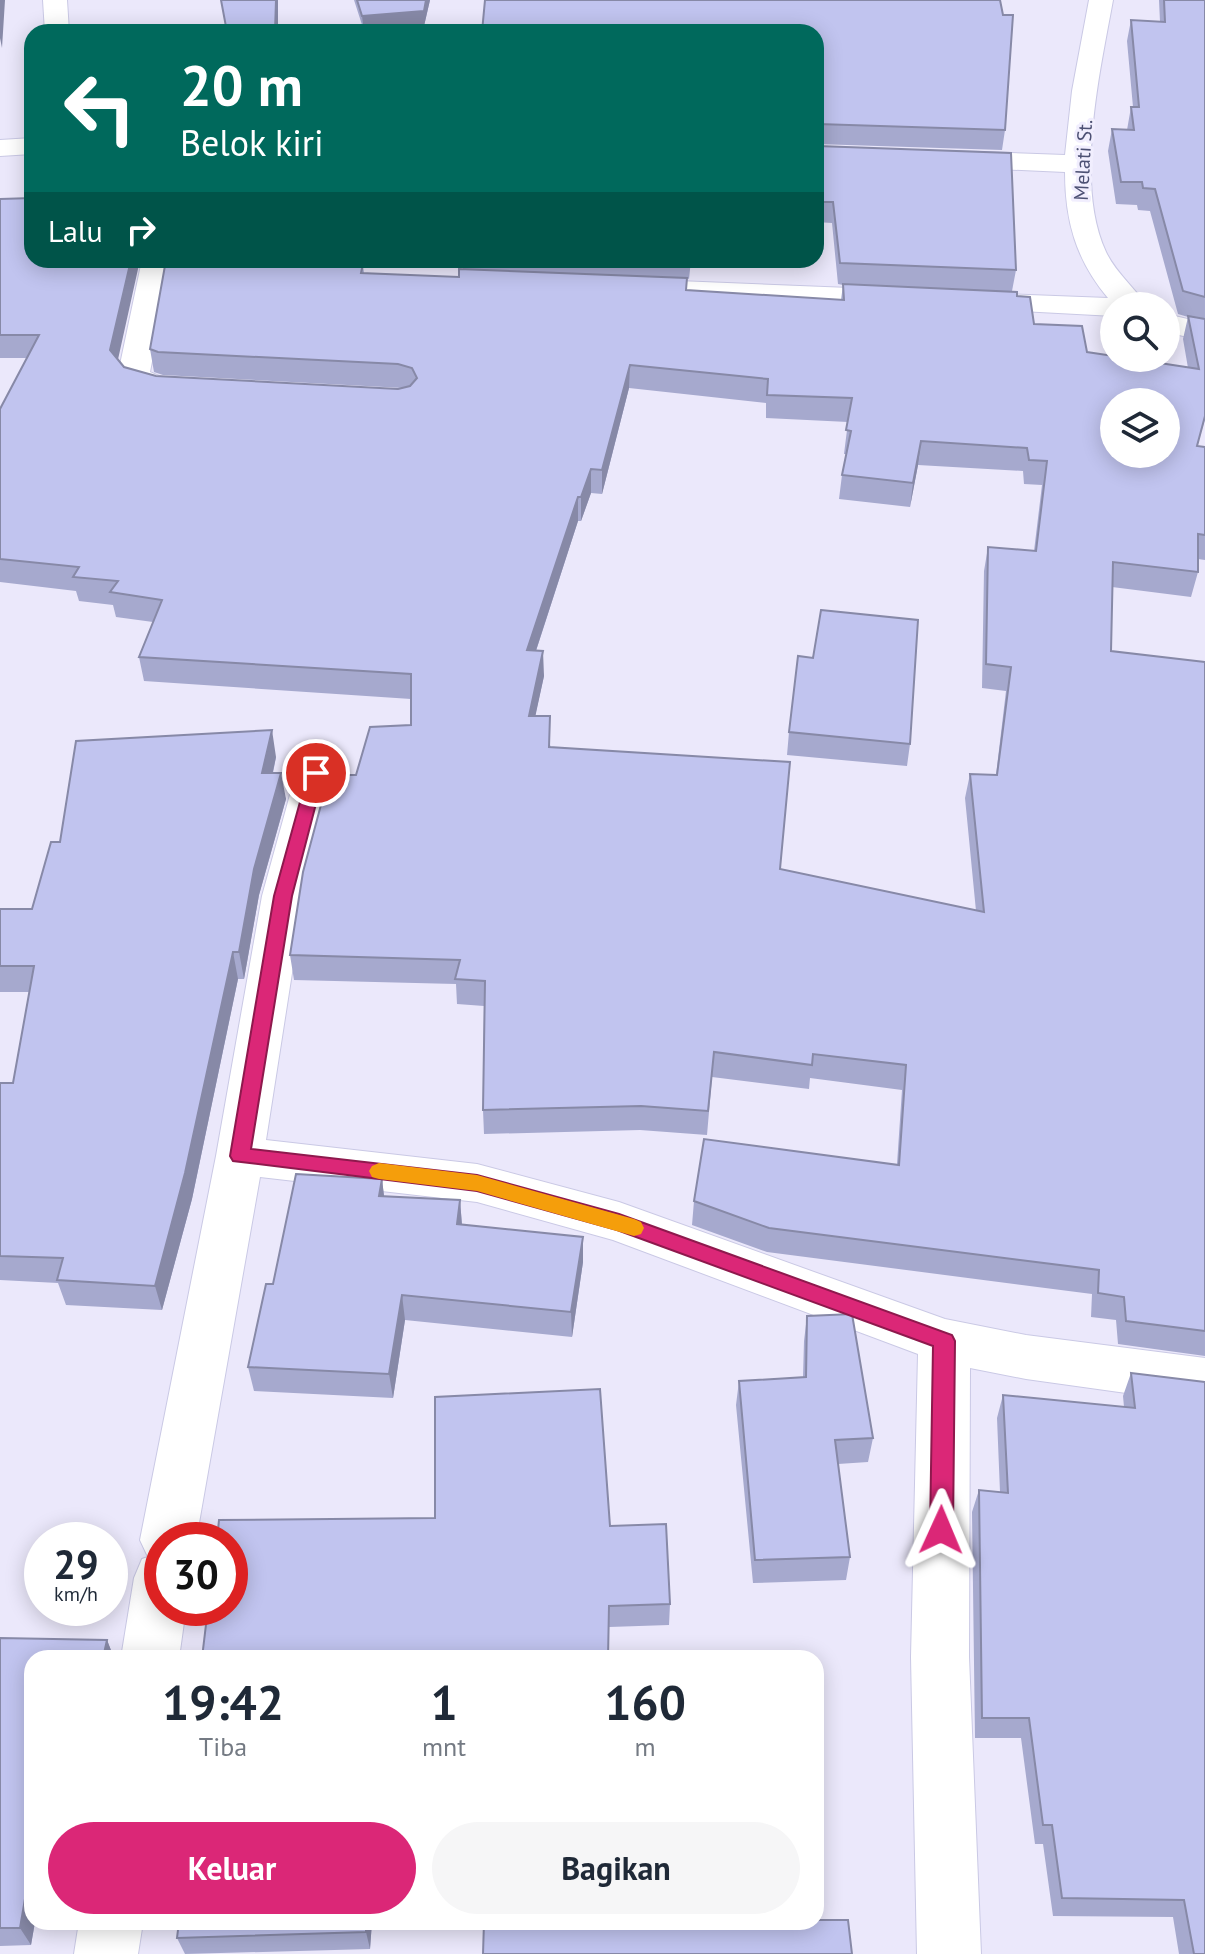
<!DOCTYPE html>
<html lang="id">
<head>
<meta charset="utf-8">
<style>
	:root { --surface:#fff; --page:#f6f6f7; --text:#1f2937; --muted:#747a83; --accent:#db2777 }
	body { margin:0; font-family:"PT Sans",sans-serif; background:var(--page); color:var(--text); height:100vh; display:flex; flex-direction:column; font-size:30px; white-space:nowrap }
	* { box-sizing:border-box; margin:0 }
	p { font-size:26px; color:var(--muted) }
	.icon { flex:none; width:44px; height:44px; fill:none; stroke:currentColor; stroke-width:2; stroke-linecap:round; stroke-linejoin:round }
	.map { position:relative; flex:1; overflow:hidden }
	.panel { position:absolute; left:24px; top:1650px; width:800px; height:280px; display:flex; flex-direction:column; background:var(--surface); border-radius:24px; box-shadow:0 4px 20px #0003 }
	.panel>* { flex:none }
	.banner { position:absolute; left:24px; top:24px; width:800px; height:244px; border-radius:24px; box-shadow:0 4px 20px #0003; background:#00695c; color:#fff; overflow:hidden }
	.buttons { position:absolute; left:1100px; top:292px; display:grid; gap:16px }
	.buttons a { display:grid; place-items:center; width:80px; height:80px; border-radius:50%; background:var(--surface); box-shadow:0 4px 20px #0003; font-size:40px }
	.speed { position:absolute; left:24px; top:1522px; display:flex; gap:16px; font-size:40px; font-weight:700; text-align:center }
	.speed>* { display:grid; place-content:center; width:104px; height:104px; border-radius:50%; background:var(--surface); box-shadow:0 4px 20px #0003; line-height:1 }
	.speed small { font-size:20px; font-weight:400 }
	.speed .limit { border:12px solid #d22; background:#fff; color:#111 }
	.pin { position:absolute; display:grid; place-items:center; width:68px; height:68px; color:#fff; margin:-34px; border:4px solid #fff; border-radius:50%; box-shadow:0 2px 8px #0007 }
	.me { position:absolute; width:88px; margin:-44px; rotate:1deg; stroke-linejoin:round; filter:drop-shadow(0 0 6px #0008) }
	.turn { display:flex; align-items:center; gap:28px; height:168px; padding:0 24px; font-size:36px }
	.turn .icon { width:104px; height:104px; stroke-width:2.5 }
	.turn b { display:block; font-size:56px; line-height:68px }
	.then { display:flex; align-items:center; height:76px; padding:0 24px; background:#0003; gap:16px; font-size:30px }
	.eta { display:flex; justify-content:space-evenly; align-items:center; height:136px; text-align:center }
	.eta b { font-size:48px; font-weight:800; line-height:56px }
	.cta { display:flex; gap:16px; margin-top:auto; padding:16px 24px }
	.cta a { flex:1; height:92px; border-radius:48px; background:var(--accent); color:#fff; font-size:32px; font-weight:800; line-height:92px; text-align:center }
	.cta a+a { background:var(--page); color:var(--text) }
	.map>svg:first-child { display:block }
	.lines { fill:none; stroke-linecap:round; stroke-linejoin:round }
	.minor-casing { stroke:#cac9e5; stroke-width:2 }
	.minor { fill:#fff; fill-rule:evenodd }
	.wall { fill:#a6a9ce; fill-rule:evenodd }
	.shaded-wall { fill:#8789a7 }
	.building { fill:#c1c4ef; stroke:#8789a7; stroke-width:2; fill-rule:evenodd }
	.route { fill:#db2777; stroke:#8e194d; stroke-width:2 }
	.slow { fill:#f59e0b }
	.labels { text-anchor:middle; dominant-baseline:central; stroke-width:6; stroke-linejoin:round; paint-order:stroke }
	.far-street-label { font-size:20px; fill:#4d5174; stroke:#f1eefe }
</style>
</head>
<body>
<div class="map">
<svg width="1205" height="1954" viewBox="0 0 1205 1954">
	<rect width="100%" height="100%" fill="#ebe8fb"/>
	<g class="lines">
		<g class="minor-casing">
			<path id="minor" d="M43,0H67L69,32H45Z
				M1089,0H1113C1100,72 1074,183 1106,252C1116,273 1134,287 1147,306H1114V316L962,308L958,302L962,296L973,293L1108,298C1076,260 1065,221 1065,172L953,167L943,165L939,159L943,153L953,151L1065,155L1072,91Z
				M32,138V154L0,156V140Z
				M142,260L224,262L234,265L239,271L234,277L224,280L168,277L150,372L161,377L197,382L202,389L197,396C171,402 134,397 118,374Z
				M629,279L900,290L911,293L915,299L911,305L900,308L618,294L614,288L618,282Z
				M1166,314L1205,323V341L1166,332Z
				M316,760L330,764L336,773L304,896L266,1140L477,1164L619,1202L945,1319L1026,1335L1205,1358V1404L1026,1379L970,1368L969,1657L981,1954H917L911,1657L918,1354L613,1240L477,1202L260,1177L196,1540H162V1608H186L179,1658H121L134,1578L142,1559L148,1557L140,1540L216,1156L262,896L296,773L302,764Z
				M79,1922H143L138,1954H74Z"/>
		</g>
		<use href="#minor" class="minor"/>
	</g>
	<path class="wall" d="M354,0H430L424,26L364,31Z
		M1159,0H1205V419L1197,446L1205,447V560L1198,559V572L1191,597L1112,587L1111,651L1205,662V1356L1118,1344L1116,1320L1091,1317L1092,1294L767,1252L692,1225L694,1201L897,1164L902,1090L810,1078L809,1089L712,1077L707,1135L640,1130L484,1134L483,1110L484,1006L457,1004L456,984L294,980L290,955L356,775L411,725V699L144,681L139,657L153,622L116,617L113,605L79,601L76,591L0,582V409L27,358H0V199L124,367L156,376L398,389L403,388L163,375L154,372L150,349L166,260H371L370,266H363L364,273L459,277L463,269L462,260H691L689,279L687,278V290L841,300L843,285L838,284L832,223L816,222V144L1016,270L1012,291L1017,296L1034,324L1087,352L1188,368L1183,339L1188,317L1178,314L1150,211L1138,210L1137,205L1116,204L1108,151L1112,129L1127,130L1131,107H1133L1127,41L1131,20L1160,22ZM629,388L766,403V418L848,422L844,454H846L842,475L839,499L910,507L918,465L1023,471L1024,484L1042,485L1034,551L988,547L984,571L982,688L1006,691L996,775L970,774L965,798L976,911L780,869L551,747L535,716L544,676L536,651L578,521H581L591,493L602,494Z
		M816,32L1005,130L1002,150L816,144Z
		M813,658L910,744L907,766L787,755L789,732Z
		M276,757L273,773L286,799L259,895L244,979H238L192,1199L162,1310L66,1305L58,1283L0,1280V1083H13L30,992H0V909H32L60,842Z
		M382,1179L384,1197L460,1200L462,1225L583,1237V1262L572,1337L405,1320L393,1398L254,1391L248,1367L273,1284Z
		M807,1316L873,1438L868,1462L838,1464L850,1557L846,1580L753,1583L736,1405L739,1381L803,1377L804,1341Z
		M1131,1373L1205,1954H1179L1173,1917L1053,1916L1043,1844H1035L1021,1738H975L972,1512L979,1490L1000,1492L997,1418L1003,1395L1124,1407L1123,1396Z
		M610,1526L670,1604L669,1625L609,1627Z
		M0,1638L107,1640L114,1658H32V1922H35L31,1945L0,1946Z
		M372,1922L370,1949L185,1954L177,1938Z"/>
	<path class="shaded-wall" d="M0,0H5L2,48L0,38Z
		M276,0H278V32H275Z
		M426,0H430L424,26L364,31L362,16Z
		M131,260H140L115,373L110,350Z
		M630,365L629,388L602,494V470Z
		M921,441L918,465L910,507L913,483Z
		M591,469V493L581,521V497Z
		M578,497V521L528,675L527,650Z
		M543,651L544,676L530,741L529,716Z
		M272,730L276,757L267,799L262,773Z
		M281,773L286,799L259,895L244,979L239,952L254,869Z
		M233,952L238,979L192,1199L162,1310L155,1286Z
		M382,1179L385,1204L379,1196Z
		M460,1200L462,1226L457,1224Z
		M583,1237V1262L572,1337L571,1312Z
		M402,1295L405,1320L393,1398L389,1374Z
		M107,1640L114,1658H103Z
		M32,1858V1922H35L31,1945L20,1928Z
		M366,1922H372L370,1949L366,1932Z"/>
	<path class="building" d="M221,0H276L275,32H227Z
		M357,0H426L424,11L362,16Z
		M485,0H1000L1003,15H1013L1005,130L818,124L816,125V32H482Z
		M1164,0H1205V297L1183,291L1155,189L1143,188L1142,182H1121L1112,129L1134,130L1131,107H1139L1131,20L1165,22Z
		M816,144L818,146L1011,153L1016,270L840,263L833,202H816Z
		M32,198V260H131L110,350L124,367L156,376L398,389L410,386L417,378L412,368L398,364L158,352L150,349L166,260H255L363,264L361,273L459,277V269L687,278L686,290L844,300L843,284L1017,292V296L1030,297L1034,324L1082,326L1087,352L1114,356V358H1127L1199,369L1188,316L1205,319V416L1197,446L1205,447V535L1198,534V572L1113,562L1111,651L1205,662V1331L1126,1321L1124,1297L1098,1293L1099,1270L769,1228L694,1201L704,1139L899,1165L906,1065L813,1054L812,1065L714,1052L708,1111L641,1106L483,1110L485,981L455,979L460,960L290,955L303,872L329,775H356L370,727L411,725V674L139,657L162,600L110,592L118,581L73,577L79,567L0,559V409L39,335H0V199ZM630,365L768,379L767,395L852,398L846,430L851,431L842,475L913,483L921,441L1027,448L1029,460L1047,461L1036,551L988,547L986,664L1011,667L997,775L970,774L984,912L780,869L790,762L549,747L550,716H529L543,651L527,650L578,497H581L591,469L602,470ZM1114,402H1166V454H1114Z
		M821,610L918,620L910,744L789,732L798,656L813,658Z
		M272,730L262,773H281L254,869L239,952H233L185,1173L155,1286L57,1280L63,1258L0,1256V1083H13L34,966H0V909H32L51,842H60L76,741Z
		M296,1174L382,1179L379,1196L460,1200L457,1224L583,1237L571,1312L402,1295L389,1374L248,1367L266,1284H273Z
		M852,1314L873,1438L835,1440L850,1557L755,1560L739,1381L806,1377L807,1316Z
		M1131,1373L1205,1382V1954H1194L1184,1900L1062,1898L1052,1825H1043L1029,1718H982L979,1490L1008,1493L1003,1395L1135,1408Z
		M600,1389L610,1526L666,1524L670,1604L609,1606L608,1658H202L208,1608H230V1540H217L219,1520L435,1518V1397Z
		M0,1638L107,1640L103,1658H32V1858L20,1928H0Z
		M816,1901L818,1920H848L852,1954H483L484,1922H570V1928L687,1924V1922H816Z
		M179,1922H366V1932L177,1938Z"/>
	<path class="route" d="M316,767L324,773L292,896L251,1149L477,1175L619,1214L952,1335L955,1341L953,1530L950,1538L941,1541L933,1538L930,1530L933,1346L617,1230L477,1191L233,1161L230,1156L274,896L308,773Z"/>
	<path class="slow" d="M379,1163L477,1175L634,1219L641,1222L644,1228L641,1234L634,1236L477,1191L379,1179L372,1177L369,1171L372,1166Z"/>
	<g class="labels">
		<g class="far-street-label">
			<text transform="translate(1083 160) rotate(-87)">Melati St.</text>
		</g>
	</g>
</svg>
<div class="buttons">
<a><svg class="icon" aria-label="search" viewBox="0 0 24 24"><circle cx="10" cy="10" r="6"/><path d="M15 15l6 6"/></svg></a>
<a><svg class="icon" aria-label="layers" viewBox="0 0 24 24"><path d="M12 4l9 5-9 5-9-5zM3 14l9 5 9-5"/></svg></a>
</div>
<div class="speed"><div>29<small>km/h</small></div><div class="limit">30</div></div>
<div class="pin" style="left:316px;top:773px;background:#d93025"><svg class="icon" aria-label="arrive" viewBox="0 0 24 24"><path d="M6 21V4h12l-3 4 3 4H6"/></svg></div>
<svg class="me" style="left:941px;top:1530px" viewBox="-20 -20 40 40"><path d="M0-17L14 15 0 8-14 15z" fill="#db2777" stroke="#fff" stroke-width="4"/></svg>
<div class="banner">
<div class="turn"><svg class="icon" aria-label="left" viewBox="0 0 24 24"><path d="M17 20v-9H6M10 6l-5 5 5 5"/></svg><div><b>20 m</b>Belok kiri</div></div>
<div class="then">Lalu<svg class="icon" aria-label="right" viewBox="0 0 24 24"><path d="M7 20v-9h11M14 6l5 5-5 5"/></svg></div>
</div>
<section class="panel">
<div class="eta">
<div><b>19:42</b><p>Tiba</p></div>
<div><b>1</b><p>mnt</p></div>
<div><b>160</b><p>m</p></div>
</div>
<div class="cta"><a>Keluar</a><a>Bagikan</a></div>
</section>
</div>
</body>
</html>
